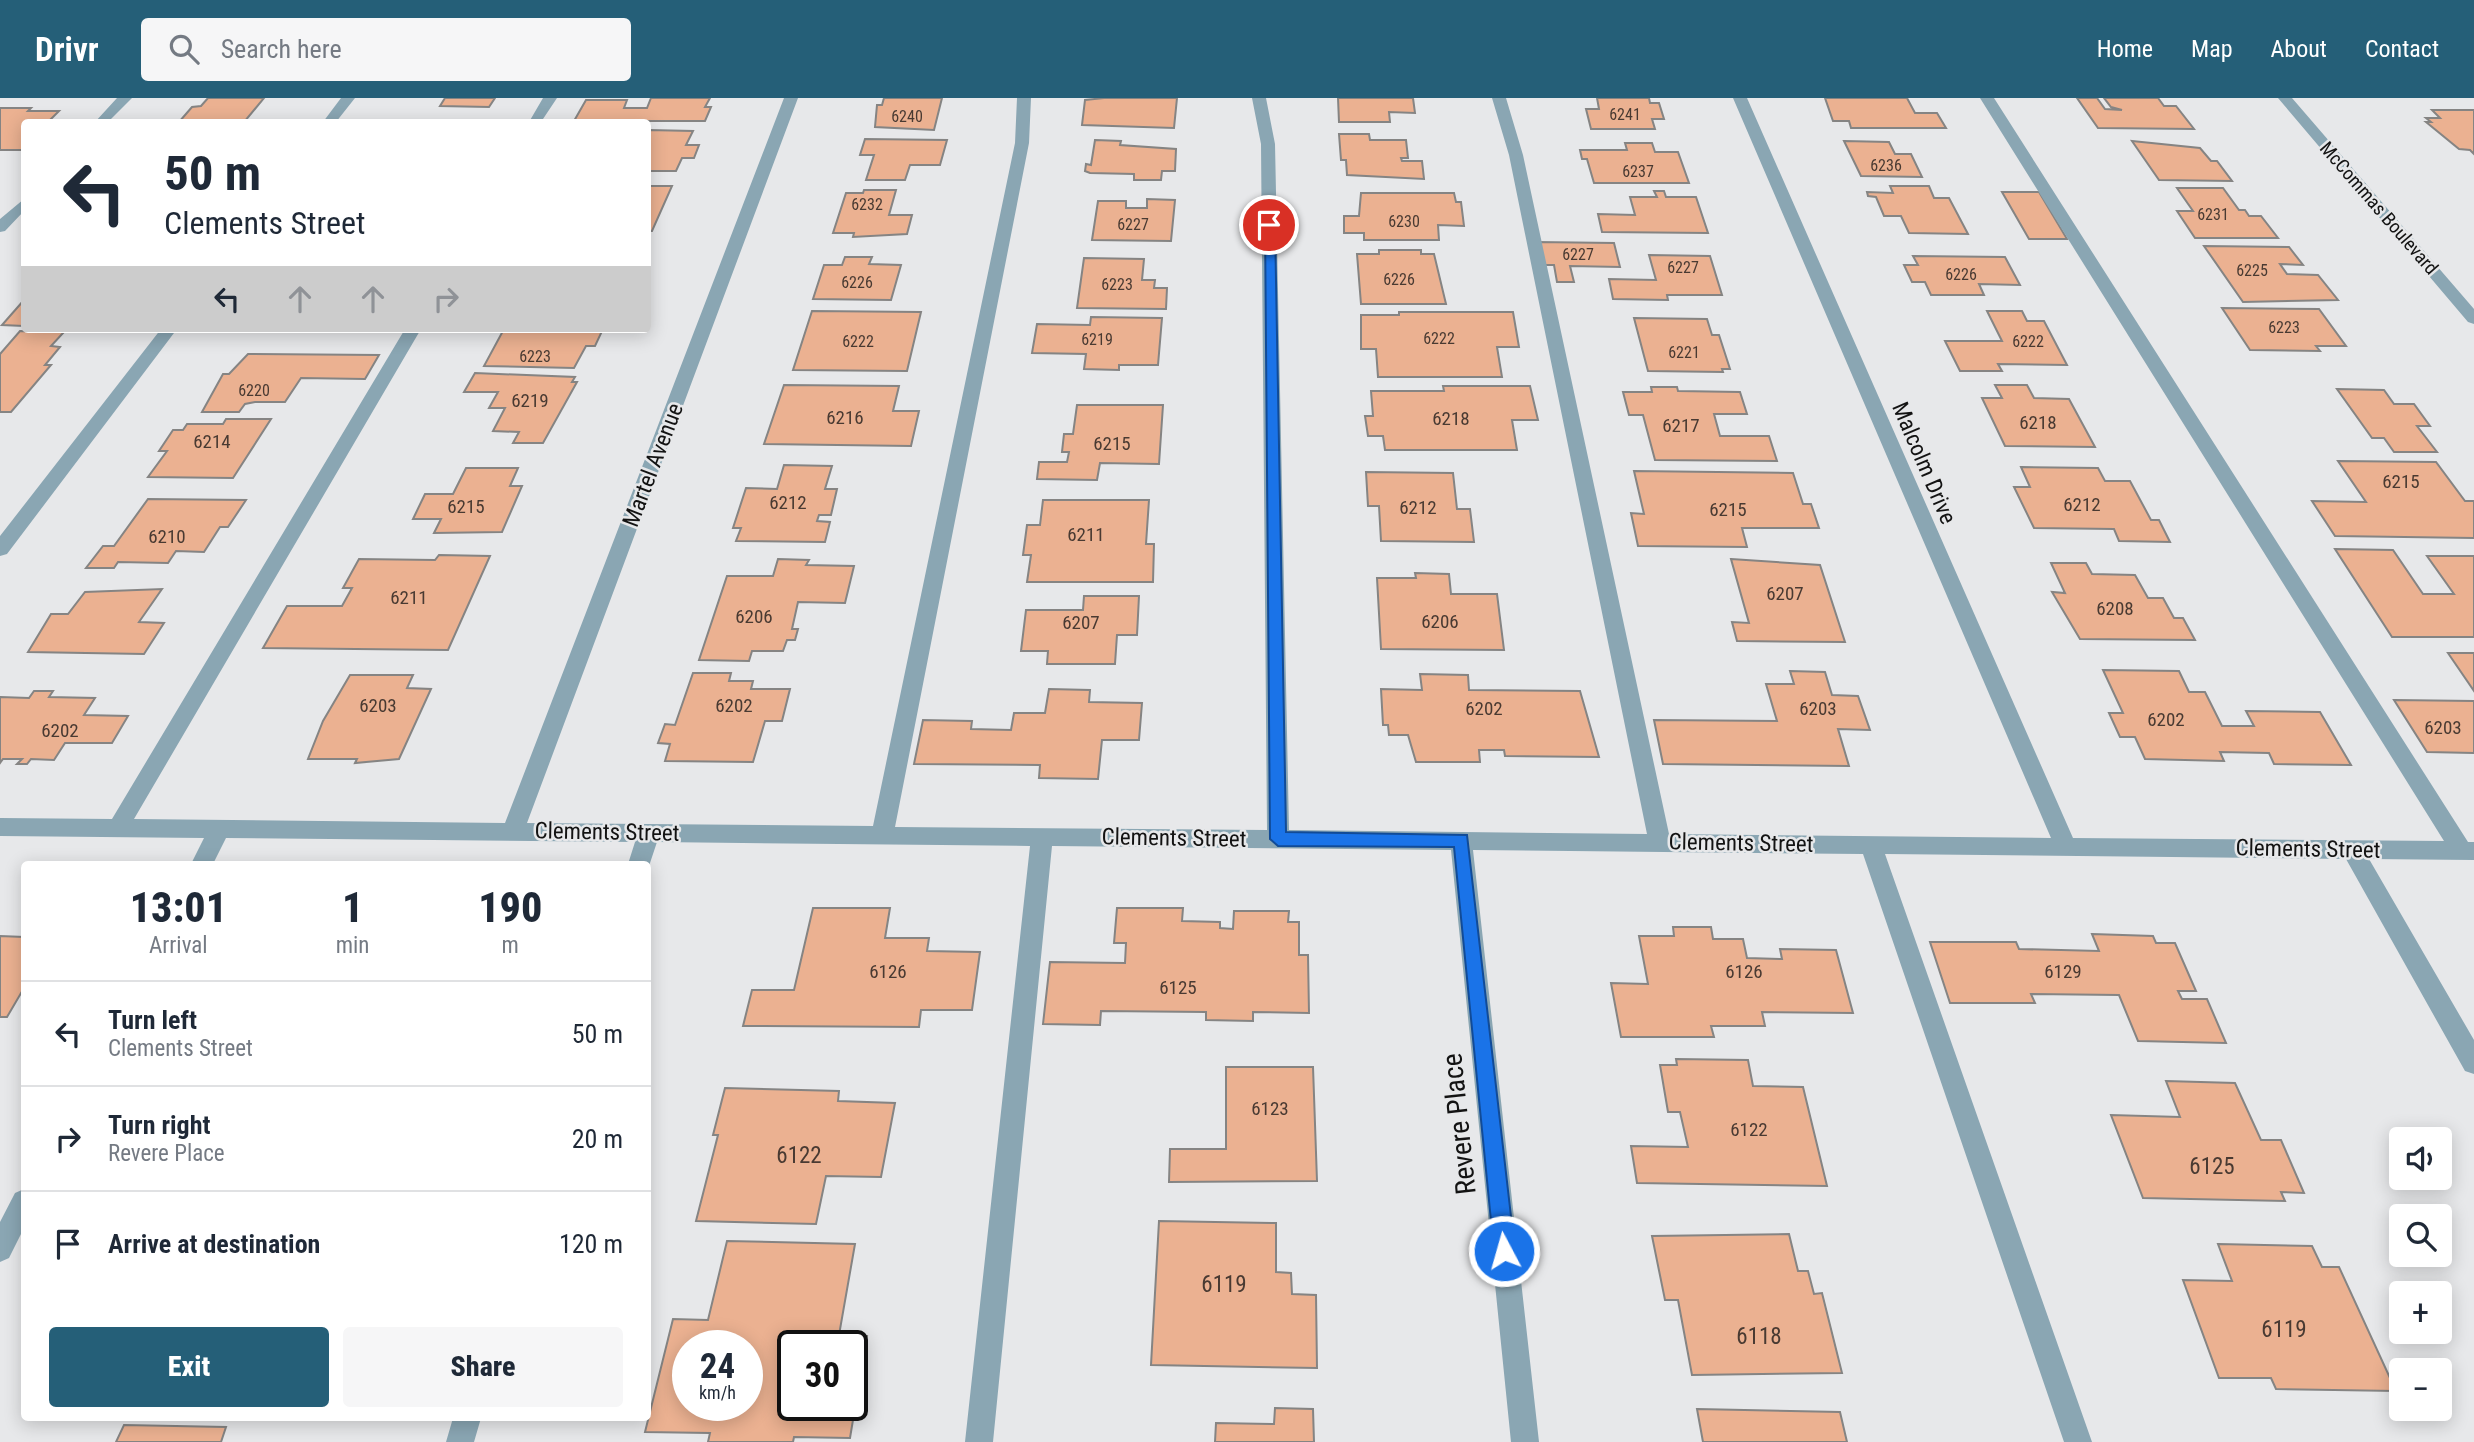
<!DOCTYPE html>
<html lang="en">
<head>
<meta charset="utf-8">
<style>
	:root { --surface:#fff; --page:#f6f6f7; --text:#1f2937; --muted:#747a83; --line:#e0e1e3; --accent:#255f78 }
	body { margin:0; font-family:"Roboto Condensed",sans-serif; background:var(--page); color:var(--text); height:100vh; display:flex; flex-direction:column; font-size:26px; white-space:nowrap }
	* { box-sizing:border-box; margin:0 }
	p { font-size:23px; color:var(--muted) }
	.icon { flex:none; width:38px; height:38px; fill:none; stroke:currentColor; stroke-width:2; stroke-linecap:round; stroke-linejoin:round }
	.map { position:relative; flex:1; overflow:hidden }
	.side { position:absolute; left:21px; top:763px; width:630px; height:560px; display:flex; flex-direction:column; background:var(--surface); border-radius:7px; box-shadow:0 4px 18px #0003 }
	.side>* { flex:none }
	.top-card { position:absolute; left:21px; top:21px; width:630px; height:214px; border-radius:7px; box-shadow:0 4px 18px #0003; background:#fff; color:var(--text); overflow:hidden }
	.controls { position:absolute; left:2389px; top:1029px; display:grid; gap:14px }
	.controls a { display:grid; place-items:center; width:63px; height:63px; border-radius:7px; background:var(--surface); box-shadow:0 4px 18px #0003; font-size:35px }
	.speed { position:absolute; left:672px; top:1232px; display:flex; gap:14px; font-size:35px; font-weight:700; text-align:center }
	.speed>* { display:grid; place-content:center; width:91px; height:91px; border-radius:50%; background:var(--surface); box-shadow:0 4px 18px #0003; line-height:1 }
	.speed small { font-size:18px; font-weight:400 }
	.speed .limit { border:4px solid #111; border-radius:10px; background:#fff; color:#111 }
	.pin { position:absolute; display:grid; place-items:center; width:60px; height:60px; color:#fff; margin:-30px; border:4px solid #fff; border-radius:50%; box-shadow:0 2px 7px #0007 }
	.me { position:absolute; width:77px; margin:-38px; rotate:354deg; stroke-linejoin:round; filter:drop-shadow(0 0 5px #0008) }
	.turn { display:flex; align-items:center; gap:24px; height:147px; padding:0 28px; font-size:32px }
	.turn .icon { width:91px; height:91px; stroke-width:2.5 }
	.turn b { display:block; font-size:49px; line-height:60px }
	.lanes { display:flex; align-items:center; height:66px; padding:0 28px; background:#0003; justify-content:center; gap:35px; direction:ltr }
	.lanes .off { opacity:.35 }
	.eta { display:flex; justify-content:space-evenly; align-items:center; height:119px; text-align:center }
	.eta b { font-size:42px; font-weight:800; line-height:49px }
	.cta { display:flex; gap:14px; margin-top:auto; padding:14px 28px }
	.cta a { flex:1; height:80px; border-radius:7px; background:var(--accent); color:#fff; font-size:28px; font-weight:800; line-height:80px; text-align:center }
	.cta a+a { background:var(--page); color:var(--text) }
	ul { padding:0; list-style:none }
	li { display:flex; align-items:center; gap:21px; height:105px; padding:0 28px; border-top:2px solid var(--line) }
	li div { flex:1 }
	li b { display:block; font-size:26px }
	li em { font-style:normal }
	header { display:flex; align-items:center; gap:42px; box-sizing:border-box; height:98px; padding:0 35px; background:var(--accent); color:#fff }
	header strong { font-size:33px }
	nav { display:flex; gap:38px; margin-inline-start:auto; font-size:24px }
	.search { width:490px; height:63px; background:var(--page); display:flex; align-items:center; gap:18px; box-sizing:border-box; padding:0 24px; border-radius:7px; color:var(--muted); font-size:26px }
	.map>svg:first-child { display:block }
	.building { fill:#ebb191; stroke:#858483; stroke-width:2; fill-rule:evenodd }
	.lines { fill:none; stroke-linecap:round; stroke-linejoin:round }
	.minor { fill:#8aa6b3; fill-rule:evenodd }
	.route { fill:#1a73e8; stroke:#114b97; stroke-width:2 }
	.labels { text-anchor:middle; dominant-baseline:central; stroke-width:5; stroke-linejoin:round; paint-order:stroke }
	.far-number-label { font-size:16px; fill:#493a32 }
	.far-street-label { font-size:19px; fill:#131313; stroke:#e7e8ea }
	.number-label { font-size:19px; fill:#493a32 }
	.street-label { font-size:23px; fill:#131313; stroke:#e7e8ea }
	.near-number-label { font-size:23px; fill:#493a32 }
	.near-street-label { font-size:28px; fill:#131313; stroke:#e7e8ea }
</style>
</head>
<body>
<header>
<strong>Drivr</strong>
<div class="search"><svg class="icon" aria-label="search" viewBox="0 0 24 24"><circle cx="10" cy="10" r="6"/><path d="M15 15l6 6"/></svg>Search here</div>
<nav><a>Home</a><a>Map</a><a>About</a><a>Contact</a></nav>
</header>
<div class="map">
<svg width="2474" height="1344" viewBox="0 0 2474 1344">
	<rect width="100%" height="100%" fill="#e7e8ea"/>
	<path class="building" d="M208,0H264L245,23L179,24L192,9L201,8Z
		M445,0H495L489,9L440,8Z
		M651,0H710L705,9H711L705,23H574L586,2H627L624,10H647Z
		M884,0H942L934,32L875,29L877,7H882Z
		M1104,0H1177L1174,30L1082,27L1085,2Z
		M1338,0H1413L1415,15L1389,14L1390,24H1339Z
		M1597,0H1649L1650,5H1659L1664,21H1652L1655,31H1591L1586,11H1599Z
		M1825,0H1907L1915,15H1937L1946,30H1851L1849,23H1833Z
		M2077,0H2097L2105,11L2122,12L2111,9L2104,0H2158L2164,8H2176L2194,31L2098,30Z
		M0,10H31L28,13H59L48,24H24V52H0Z
		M2432,12H2474V56L2470,52L2459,51L2426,24H2431L2426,20H2440Z
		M648,32L693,33L686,47H699L694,60H682L676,73H648Z
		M1339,36H1369L1370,42H1406L1408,60H1401L1402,63H1422L1424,81L1347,77L1346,62H1341Z
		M865,41L947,42L940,67H910L905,82H866L874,57H860Z
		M1095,42L1121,43L1120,47L1176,51L1175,73H1162L1161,82H1134V76L1090,75L1085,73L1086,66L1091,67Z
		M1844,43L1889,44L1895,56H1911L1922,79L1861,78Z
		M2132,43L2200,50L2211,63H2217L2232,83L2159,82Z
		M1625,45H1652L1655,54H1678L1689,85H1594L1587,61H1582L1580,52H1627Z
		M648,88H672L652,133H648Z
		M1890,88H1929L1934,100H1949L1968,136L1909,135L1901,118H1884L1876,99L1868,98L1867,94L1893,95Z
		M2177,90H2223L2239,112H2245L2249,118H2261L2278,140H2195L2177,113H2193Z
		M864,92H896L889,117H912L907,136L853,139L854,135H833L846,95H863Z
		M1654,93H1664L1666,99H1696L1708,135L1602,134L1598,116L1635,117L1630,99H1657Z
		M2002,94H2039L2067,141H2029Z
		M1361,95H1454L1456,104H1461L1464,128L1438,127L1439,142H1364V135H1344V118H1359Z
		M1147,101L1175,102L1171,143L1092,142L1098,103H1126V110H1147Z
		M1536,144L1614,145L1620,169L1570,168L1574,184H1557L1554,167H1540Z
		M2204,148L2289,149L2303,167L2280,166L2287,176L2318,177L2338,202L2243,204Z
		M1379,152H1421V156H1434L1446,206H1361L1357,156H1379Z
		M1649,157L1710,158L1722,197H1667L1668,202L1613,201L1609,181L1656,182Z
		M1913,158L2005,159L2020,187L1979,186L1984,197H1931L1925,184H1912L1904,167H1918Z
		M845,159H872L869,166L901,167L891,202L813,201L824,167H842Z
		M1084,160L1144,161L1142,182H1155L1154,190H1167L1166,211L1077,210Z
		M24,202V228L2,227Z
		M2222,210L2319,211L2346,248H2316L2320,253L2250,252Z
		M812,213L921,214L907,273L793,272Z
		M1987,213H2022L2027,223H2044L2067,267L1998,266L2002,273H1960L1945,243H2002Z
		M1399,214H1513L1519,249H1497L1502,279H1378L1376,251H1361V217H1399Z
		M1091,219L1162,220L1158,267H1119V272L1084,271L1086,256L1032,255L1037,226L1090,227Z
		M1634,220L1707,221L1712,237H1719L1730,271H1722L1723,274L1648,273Z
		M504,231H603L595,248H586L574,270L484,268Z
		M20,233L64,234L51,248L60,249L45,267H51L11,314H0V256Z
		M248,256L379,257L365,281L301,280L285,304H255L245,306L239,314H202L223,276H229Z
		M475,275L575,279L572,284H577L543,345H513L519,334L493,333L505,310H489L498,294H464Z
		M784,287L899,288L893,313H919L911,348L764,346Z
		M1995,287H2027L2034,300L2069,301L2095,349L2005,348L1982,300H2002Z
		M1443,288H1530L1538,322H1512L1517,352H1385L1383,338H1368L1365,318H1373L1371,293H1444Z
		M1651,289H1677L1678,293L1740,294L1747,316H1714L1720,338H1769L1777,363L1655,362L1643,317H1629L1623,294H1652Z
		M2337,291L2384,292L2394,306H2414L2430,328H2417L2437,354H2394L2384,340H2372Z
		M1077,307H1163L1159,366L1100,365L1097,382L1037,381L1039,364H1067L1069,354H1062L1064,336H1073Z
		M226,321H271L233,380L148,379L167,353H159L173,332H183L187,326H223Z
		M2338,363L2436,364L2465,403H2474V440L2335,438L2312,403L2366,404Z
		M784,367L832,368L825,391H837L831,417H819L817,423L830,424L825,444L736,443L741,430H733L746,390L777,391Z
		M2021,369L2098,370L2105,383H2130L2151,422H2159L2170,444L2119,443L2114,431L2034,430L2014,389H2030Z
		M466,370H518L510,388H522L502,434L434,435L441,421H413L425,396H453Z
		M1634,373L1793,375L1803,406H1811L1819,430H1742L1747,449L1638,448L1631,415L1644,416Z
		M1366,374L1453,375L1457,411H1470L1474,444L1381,443L1379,408H1368Z
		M148,401L246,402L228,429H220L204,454L176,453L168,465L118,464L114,470H86L103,448H114Z
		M1043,402H1149L1146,446H1154L1153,484H1027L1031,457H1023L1027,427H1040Z
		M2335,451L2393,452L2423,496H2454L2427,458H2474V539H2392Z
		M439,457L490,458L448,552L263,550L287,508H342L352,490H343L359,461L435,462Z
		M778,461L809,462L806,467L854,468L845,505L798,504L792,531H798L795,542H787L783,553H752L749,563L699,562L727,478H773Z
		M1731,461L1820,467L1845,544L1737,543L1732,524L1749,525Z
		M2051,465H2086L2092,476L2135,477L2148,500H2163L2174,520H2183L2195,542L2080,541L2052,494L2065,495Z
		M1415,475L1449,476L1451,496H1497L1504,552L1381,551L1377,480H1416Z
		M162,491L139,524L164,525L144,556L28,554L51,516H68L85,494Z
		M1084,498H1139L1137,537H1117L1115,566H1047L1048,553H1021L1026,512H1083Z
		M2448,555H2474V593Z
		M2103,572L2179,573L2189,594H2205L2222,628H2254L2246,613L2320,614L2351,667L2274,666L2269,655L2220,654L2224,663L2145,661L2135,639H2120L2109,615H2123Z
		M1790,573L1825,574L1832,597L1858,598L1870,632L1838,631L1849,668L1663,666L1654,622L1777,623L1766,586H1794Z
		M693,575H731L729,583H753L751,591H790L782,623H765L753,664L665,663L670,646L658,645L665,626L675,627Z
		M1420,576L1468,577L1469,592L1580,593L1599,659L1505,658L1504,652H1479L1480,664H1416L1408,637H1389L1388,627H1383L1381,591L1422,592Z
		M350,577H413L407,590L431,591L399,661L355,665L357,661H308L323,623Z
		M1049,591L1090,592L1089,604L1142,605L1139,642H1102L1098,681L1039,680L1040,667L914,666L923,622L972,623L971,631L1011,632L1014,615H1045Z
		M34,593H53L49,599L95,600L84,617L128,618L112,645H65L54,662L31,661L27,666H17L22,661H3L0,665V599L29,600Z
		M2394,602L2474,603V655L2427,654Z
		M813,810H890L885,840H929L927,853L980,854L972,912H921L919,929L743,928L752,892H794Z
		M1117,810H1183L1182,823L1220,824V830L1233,831L1234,813H1289L1288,824H1299V857H1308L1309,915L1253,914V923L1206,922V914L1101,913L1100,927L1043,926L1050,864L1125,865L1126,845H1114Z
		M1673,829H1711L1713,841H1743L1747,860L1782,861L1780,851L1836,852L1853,915L1762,914L1765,928H1711L1714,939H1621L1611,885L1648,886L1639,838H1674Z
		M2092,836L2153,838L2156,845H2175L2196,893H2178L2182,901H2207L2226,945L2138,943L2119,897L2031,896L2035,905H1950L1930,844H2016L2019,851L2099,853Z
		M0,838L24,839V890L7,919H0Z
		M1676,961L1748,962L1753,988L1803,989L1827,1088L1637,1085L1631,1048L1688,1049L1680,1014H1668L1660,967H1677Z
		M1226,969H1313L1317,1083L1169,1084L1170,1051H1226Z
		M2166,983L2235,985L2261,1042H2281L2304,1095L2281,1094L2285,1103L2143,1100L2111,1017L2180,1019Z
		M725,990L839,993L838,1003L895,1005L881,1079L826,1078L816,1126L696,1123L718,1037H713Z
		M1159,1123L1276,1125V1174L1291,1175L1292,1196L1316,1197L1317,1270L1151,1267Z
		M1789,1136L1798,1173H1808L1814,1196L1822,1195L1842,1275L1692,1277L1678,1202H1665L1652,1138Z
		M727,1143L855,1146L839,1237L867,1238L850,1340L794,1339L793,1344H708L710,1335L645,1334L673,1221L708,1222ZM688,1248H747V1307H688ZM793,1248H852V1307H793Z
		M2218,1146L2312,1148L2322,1169H2339L2396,1293L2276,1291L2271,1280H2219L2183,1182L2232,1183Z
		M1275,1310L1313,1311L1314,1344H1215L1216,1325L1274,1326Z
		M1697,1311L1840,1314L1847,1344H1703Z
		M124,1327L226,1329L221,1344H116Z"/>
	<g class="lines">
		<path class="minor" d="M117,0H132L108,24H95Z
			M341,0H355L336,24H323Z
			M543,0H557L541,24H529Z
			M784,0H798L527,725L873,728L1015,45L1017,0H1031L1029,45L895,729L1267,732L1261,46L1252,0H1266L1275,46L1289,732L1647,736L1509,57L1492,0H1506L1523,57L1669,736L2051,740L1733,0H1747L2073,740L2444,743L1980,0H1994L2468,744H2474V762L2369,761L2474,942V976L2465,973L2346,761L1885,756L2092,1344H2064L1863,756L1473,752L1539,1344H1511L1451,752L1052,748L993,1344H965L1030,748L657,744L648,771V766H628L635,744L226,740L213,766H191L204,740L0,738V720L112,721L405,231H421L134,721L505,725Z
			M2278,0H2292L2474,211V226L2468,224Z
			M24,101V113L5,133L0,134V121Z
			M161,231H177L7,456L0,458V438Z
			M24,1091V1130L9,1160L0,1164V1124L15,1095Z
			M453,1320H481L474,1344H446Z"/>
	</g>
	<path class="route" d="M1265,124L1275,127L1286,734L1467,737L1515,1153L1512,1160L1504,1163L1497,1160L1494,1153L1454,749L1278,748L1270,741Z"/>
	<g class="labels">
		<g class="far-number-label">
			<text x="1625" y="16">6241</text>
			<text x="907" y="18">6240</text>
			<text x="1886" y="67">6236</text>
			<text x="1638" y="73">6237</text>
			<text x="867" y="106">6232</text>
			<text x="2213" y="116">6231</text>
			<text x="1404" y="123">6230</text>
			<text x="1133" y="126">6227</text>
			<text x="1578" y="156">6227</text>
			<text x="1683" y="169">6227</text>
			<text x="2252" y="172">6225</text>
			<text x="1961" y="176">6226</text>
			<text x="1399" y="181">6226</text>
			<text x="857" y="184">6226</text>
			<text x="1117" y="186">6223</text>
			<text x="2284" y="229">6223</text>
			<text x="1439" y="240">6222</text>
			<text x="1097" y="241">6219</text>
			<text x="858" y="243">6222</text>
			<text x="2028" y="243">6222</text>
			<text x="1684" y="254">6221</text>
			<text x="535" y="258">6223</text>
			<text x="254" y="292">6220</text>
		</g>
		<g class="far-street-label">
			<text transform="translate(2379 110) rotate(49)">McCommas Boulevard</text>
		</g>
		<g class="number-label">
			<text x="530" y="302">6219</text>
			<text x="845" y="319">6216</text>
			<text x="1451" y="320">6218</text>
			<text x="2038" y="324">6218</text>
			<text x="1681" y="327">6217</text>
			<text x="212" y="343">6214</text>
			<text x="1112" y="345">6215</text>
			<text x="2401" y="383">6215</text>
			<text x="788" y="404">6212</text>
			<text x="2082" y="406">6212</text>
			<text x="466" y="408">6215</text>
			<text x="1418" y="409">6212</text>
			<text x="1728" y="411">6215</text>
			<text x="1086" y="436">6211</text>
			<text x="167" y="438">6210</text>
			<text x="1785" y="495">6207</text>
			<text x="409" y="499">6211</text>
			<text x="2115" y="510">6208</text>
			<text x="754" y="518">6206</text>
			<text x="1440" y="523">6206</text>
			<text x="1081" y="524">6207</text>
			<text x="378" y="607">6203</text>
			<text x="734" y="607">6202</text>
			<text x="1484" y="610">6202</text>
			<text x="1818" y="610">6203</text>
			<text x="2166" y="621">6202</text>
			<text x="2443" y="629">6203</text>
			<text x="60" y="632">6202</text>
			<text x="888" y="873">6126</text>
			<text x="1744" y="873">6126</text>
			<text x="2063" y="873">6129</text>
			<text x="1178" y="889">6125</text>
			<text x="1270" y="1010">6123</text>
			<text x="1749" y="1031">6122</text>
		</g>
		<g class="street-label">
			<text transform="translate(1924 365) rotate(67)">Malcolm Drive</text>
			<text transform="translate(653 367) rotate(-69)">Martel Avenue</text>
			<text transform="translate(607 734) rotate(1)">Clements Street</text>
			<text transform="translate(1174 740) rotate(1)">Clements Street</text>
			<text transform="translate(1741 745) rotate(1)">Clements Street</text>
			<text transform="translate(2308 751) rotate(1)">Clements Street</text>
		</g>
		<g class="near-number-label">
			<text x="799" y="1057">6122</text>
			<text x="2212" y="1068">6125</text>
			<text x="1224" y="1186">6119</text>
			<text x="2284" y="1231">6119</text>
			<text x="1759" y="1238">6118</text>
		</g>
		<g class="near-street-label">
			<text transform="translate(1459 1026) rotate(-96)">Revere Place</text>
		</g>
	</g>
</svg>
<div class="controls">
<a><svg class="icon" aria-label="sound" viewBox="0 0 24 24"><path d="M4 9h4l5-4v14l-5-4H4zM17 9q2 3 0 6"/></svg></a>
<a><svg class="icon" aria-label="search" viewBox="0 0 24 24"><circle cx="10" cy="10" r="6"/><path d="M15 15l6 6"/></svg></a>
<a>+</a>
<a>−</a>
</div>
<div class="speed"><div>24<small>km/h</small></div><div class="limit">30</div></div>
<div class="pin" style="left:1269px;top:127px;background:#d93025"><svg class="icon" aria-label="arrive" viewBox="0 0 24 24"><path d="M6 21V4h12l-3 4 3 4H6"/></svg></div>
<svg class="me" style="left:1504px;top:1153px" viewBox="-20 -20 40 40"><circle r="17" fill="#1a73e8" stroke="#fff" stroke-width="3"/><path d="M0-11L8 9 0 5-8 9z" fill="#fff"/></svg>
<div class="top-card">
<div class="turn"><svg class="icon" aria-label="left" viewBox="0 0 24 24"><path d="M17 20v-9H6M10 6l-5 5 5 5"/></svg><div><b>50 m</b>Clements Street</div></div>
<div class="lanes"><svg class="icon" aria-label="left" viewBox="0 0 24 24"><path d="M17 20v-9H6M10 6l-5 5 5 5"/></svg><svg class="icon off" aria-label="ahead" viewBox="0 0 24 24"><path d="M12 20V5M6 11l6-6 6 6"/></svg><svg class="icon off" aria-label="ahead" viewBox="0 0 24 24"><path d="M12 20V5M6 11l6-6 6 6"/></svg><svg class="icon off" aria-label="right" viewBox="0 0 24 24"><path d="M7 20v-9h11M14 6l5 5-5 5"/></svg></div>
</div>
<section class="side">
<div class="eta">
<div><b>13:01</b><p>Arrival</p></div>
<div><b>1</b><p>min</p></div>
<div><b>190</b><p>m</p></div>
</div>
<ul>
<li><svg class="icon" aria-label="left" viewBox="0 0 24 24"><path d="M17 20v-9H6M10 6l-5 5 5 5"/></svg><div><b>Turn left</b><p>Clements Street</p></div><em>50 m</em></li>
<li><svg class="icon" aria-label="right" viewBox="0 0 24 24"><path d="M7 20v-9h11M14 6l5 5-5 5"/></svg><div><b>Turn right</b><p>Revere Place</p></div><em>20 m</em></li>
<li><svg class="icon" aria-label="arrive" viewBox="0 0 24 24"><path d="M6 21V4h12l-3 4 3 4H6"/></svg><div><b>Arrive at destination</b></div><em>120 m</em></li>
</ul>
<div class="cta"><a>Exit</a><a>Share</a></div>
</section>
</div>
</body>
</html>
